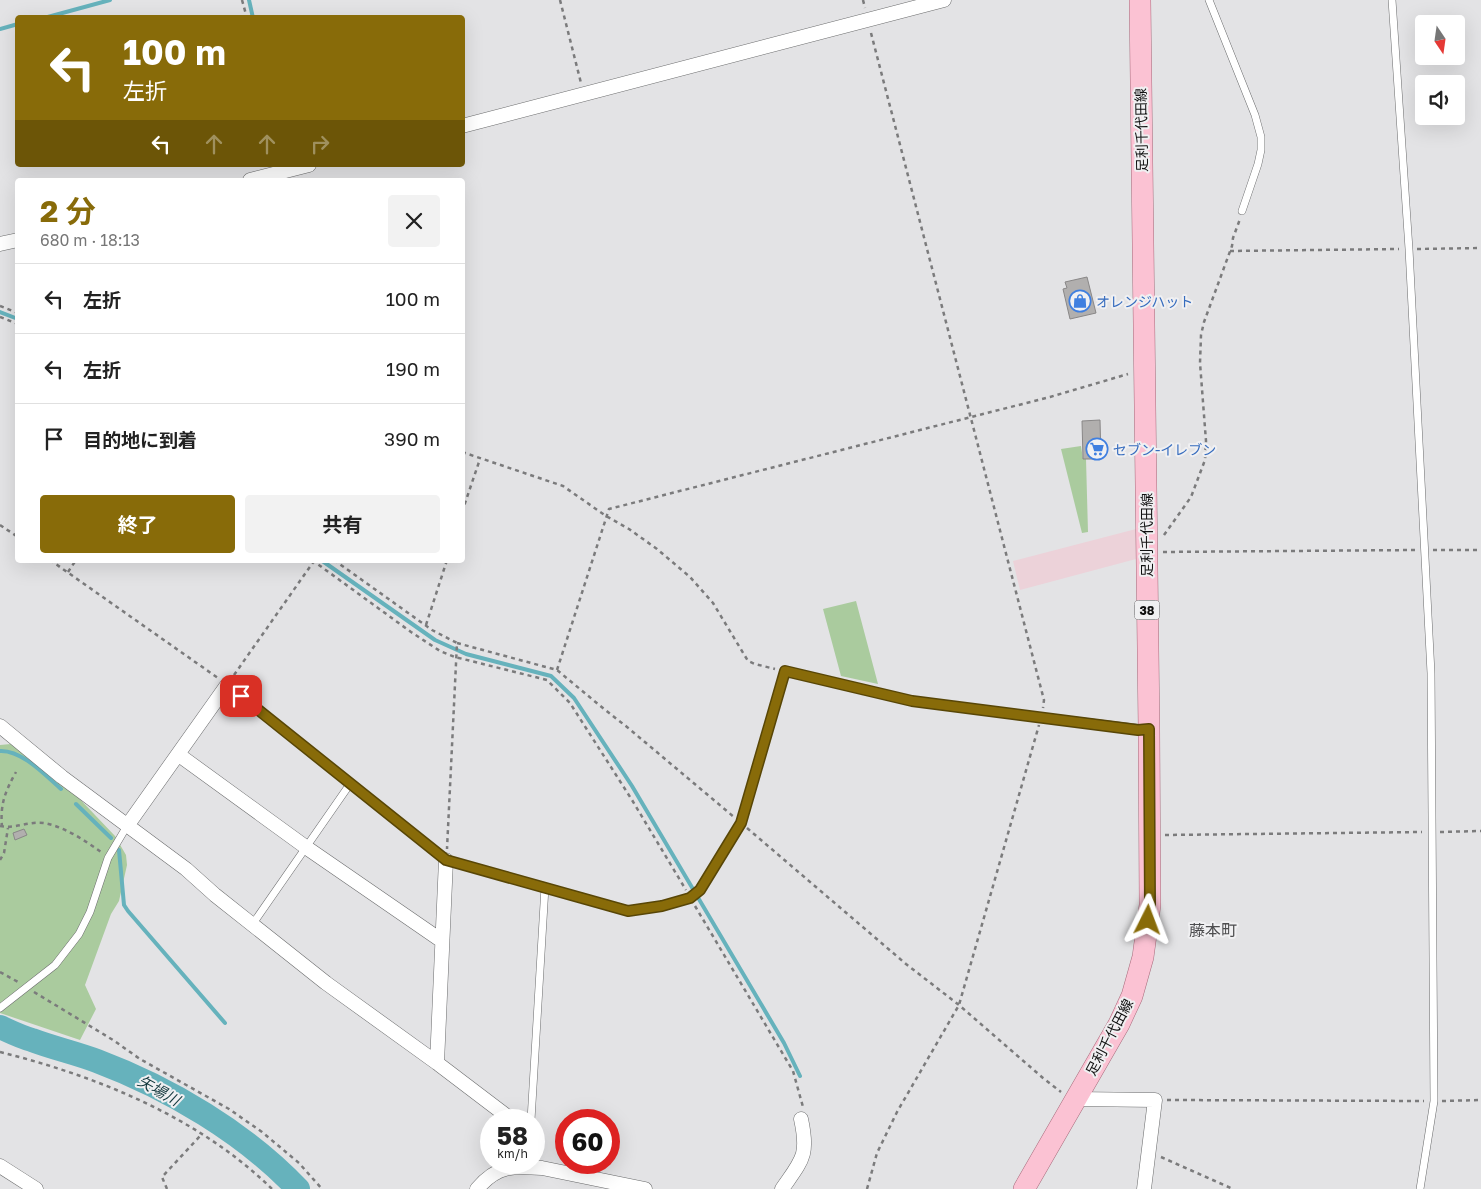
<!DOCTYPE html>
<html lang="ja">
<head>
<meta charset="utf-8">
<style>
	:root { --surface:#fff; --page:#f2f2f2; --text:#222; --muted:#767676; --line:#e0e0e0; --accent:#886b09 }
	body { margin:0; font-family:"Golos Text","Noto Sans JP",sans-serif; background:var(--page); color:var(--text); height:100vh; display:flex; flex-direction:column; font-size:19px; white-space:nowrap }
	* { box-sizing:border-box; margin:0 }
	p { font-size:16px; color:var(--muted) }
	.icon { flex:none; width:28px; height:28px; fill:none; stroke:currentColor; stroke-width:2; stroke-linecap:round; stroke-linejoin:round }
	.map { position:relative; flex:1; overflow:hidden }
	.sheet { position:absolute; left:15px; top:178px; width:450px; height:385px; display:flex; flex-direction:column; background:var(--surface); border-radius:5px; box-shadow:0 5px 20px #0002 }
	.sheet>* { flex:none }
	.guide { position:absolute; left:15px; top:15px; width:450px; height:152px; border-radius:5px; box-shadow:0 5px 20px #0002; background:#886b09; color:#fff; overflow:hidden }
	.needle { width:32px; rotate:167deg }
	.tools { position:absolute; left:1415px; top:15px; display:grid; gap:10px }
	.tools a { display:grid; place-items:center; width:50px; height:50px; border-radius:5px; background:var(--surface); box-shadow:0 5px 20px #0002; font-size:25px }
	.speed { position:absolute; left:480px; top:1109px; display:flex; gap:10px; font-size:25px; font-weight:700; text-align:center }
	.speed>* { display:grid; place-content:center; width:65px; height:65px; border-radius:50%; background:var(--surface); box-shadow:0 5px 20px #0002; line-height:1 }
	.speed small { font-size:12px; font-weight:400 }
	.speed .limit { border:8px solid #d22; background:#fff; color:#111 }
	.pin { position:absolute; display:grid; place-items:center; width:42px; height:42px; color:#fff; margin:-21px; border-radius:10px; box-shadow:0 2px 8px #0006 }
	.me { position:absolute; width:55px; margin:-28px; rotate:3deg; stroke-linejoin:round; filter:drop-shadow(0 0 4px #0008) }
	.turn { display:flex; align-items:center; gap:18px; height:105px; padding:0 25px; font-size:22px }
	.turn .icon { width:65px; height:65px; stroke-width:2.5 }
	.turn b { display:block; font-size:35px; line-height:42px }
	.lanes { display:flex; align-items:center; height:48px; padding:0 25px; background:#0003; justify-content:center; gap:25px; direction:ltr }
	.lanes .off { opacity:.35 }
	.round { display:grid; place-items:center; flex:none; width:52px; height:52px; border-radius:5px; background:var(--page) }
	.head { display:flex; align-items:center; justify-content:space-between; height:85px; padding:0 25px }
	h1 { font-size:30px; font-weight:700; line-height:38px; color:var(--accent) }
	.cta { display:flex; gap:10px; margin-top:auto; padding:10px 25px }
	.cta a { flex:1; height:58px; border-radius:5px; background:var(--accent); color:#fff; font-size:20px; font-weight:700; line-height:58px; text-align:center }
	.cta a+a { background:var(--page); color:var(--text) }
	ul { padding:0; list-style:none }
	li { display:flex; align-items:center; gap:15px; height:70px; padding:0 25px; border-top:1px solid var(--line) }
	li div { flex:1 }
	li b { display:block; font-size:19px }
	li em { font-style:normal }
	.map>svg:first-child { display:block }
	.industrial { fill:#ecd2d9 }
	.green { fill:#aacb9e }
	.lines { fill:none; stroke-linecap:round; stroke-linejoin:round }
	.stream { stroke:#66b2bc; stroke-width:4 }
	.river { stroke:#66b2bc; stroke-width:24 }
	.building { fill:#b1afae; stroke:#898787 }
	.service-casing { stroke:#6b6c6d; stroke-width:8 }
	.minor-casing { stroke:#6b6c6d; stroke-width:15 }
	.primary-casing { stroke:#a76a7b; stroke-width:22 }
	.path { stroke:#7b7b7c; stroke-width:2.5; stroke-dasharray:4 4; stroke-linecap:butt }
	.service { stroke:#fff; stroke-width:7 }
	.minor { stroke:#fff; stroke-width:14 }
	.primary { stroke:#fbc2d3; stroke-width:21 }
	.route-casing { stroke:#584606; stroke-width:12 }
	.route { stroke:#886b09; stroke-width:9 }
	.labels { text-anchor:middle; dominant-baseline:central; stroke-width:4; stroke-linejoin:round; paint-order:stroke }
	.shield { fill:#f0f0f2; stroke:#535354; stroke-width:1 }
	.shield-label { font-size:12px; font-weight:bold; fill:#101010 }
	.street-label { font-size:14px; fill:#101010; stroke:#f0f0f2 }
	.shop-label { font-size:14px; fill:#366cbe; stroke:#f0f0f2; text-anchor:start }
	.water-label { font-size:15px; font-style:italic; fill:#14393e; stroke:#f0f0f2 }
	.quarter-label { font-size:16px; fill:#4d4d4f; stroke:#f0f0f2 }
</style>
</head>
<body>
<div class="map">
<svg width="1481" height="1189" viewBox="0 0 1481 1189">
	<rect width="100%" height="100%" fill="#e3e3e5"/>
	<path class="industrial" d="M1136,529V559L1020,590L1013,561Z"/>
	<path class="green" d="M1081,446L1083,459H1086L1088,532L1082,533L1061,449Z
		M856,601L878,684L841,676L823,609Z
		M11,744L75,794L115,836L126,855L127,865L119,901L111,914L85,985L96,1009L80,1040L0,1013V745Z"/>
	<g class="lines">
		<path class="stream" d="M249,0L253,18
			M44,18L110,0
			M0,29L18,24
			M0,312L18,319
			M321,560L435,640L466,654L551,676L574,698L632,786L784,1043L800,1076
			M0,751C22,750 45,775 61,789
			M76,804L111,838
			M119,850L124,905L128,911L225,1023"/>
		<path class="river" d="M0,1027C11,1032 21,1037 32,1040C53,1048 76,1053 97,1061C169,1088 245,1133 298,1189"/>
	</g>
	<path class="building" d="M1087,277L1096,313L1070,319L1063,289L1067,288L1065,282Z
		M1100,420L1101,459H1083L1082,421Z
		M24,829L27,835L15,840L13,833Z"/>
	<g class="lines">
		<g class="service-casing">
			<path id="service" d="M1209,0L1255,115L1261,137V150L1258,164L1242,211
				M1392,0L1409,249L1431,673L1434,1101L1420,1189
				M227,685L446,860L628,911L662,906L690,898L700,890L741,823L785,671L912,701L1146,729
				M252,925L350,784
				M0,1008L55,965L79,934L90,912L108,858L127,826
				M531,1120L545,887"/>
		</g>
		<g class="minor-casing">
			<path id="minor" d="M462,126L944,0
				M250,180L309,165
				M0,244L18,240
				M0,726L62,777L186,869L215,895L326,983L437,1063L512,1120
				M179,755L307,848L442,941
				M127,826L227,685
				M437,1063L446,860
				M1076,1099L1155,1100L1144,1189
				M0,1166L36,1189
				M477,1189C497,1165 513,1166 542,1168L645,1189
				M782,1189C802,1160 809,1156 801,1119"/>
		</g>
		<g class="primary-casing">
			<path id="primary" d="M1024,1189L1119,1024L1132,996L1143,957L1150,905L1149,729L1140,0"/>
		</g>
		<path class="path" d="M242,0L247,18
			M560,0L581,83
			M863,0L865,8
			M871,33L1044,700L1043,708
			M1417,249L1481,248
			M1230,251L1399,249
			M0,306L18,313
			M0,317L18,324
			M462,452L563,486L606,516L629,529L657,549L690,577L713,603L748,661L755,664L775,669
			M462,512L480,459
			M0,525L18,537
			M1164,535L1191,497L1205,460L1206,441L1200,363L1201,335L1204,322L1232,246L1233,238L1240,219
			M1433,550H1481
			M1163,552L1415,550
			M50,560L218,678
			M312,560L411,632L440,651L455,657L547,680L570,703L632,800L686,890
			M334,560L432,630L457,643L447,849
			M68,572L76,560
			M426,625L447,560
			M457,643L557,670L604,709L627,727L734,817
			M557,670L609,509L1050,397L1128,374
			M234,675L314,561
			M0,826C15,829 29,821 44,823C65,827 84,840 101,852
			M2,827C0,804 5,792 16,772
			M747,828L906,964L959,1005L1043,1078L1061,1092
			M1440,832L1481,831
			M1165,835L1422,832
			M0,860L4,853L8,828
			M695,906L793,1071L803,1107
			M0,972L18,982
			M34,992L113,1040L140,1059L229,1109L262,1132L299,1163L322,1189
			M0,1052C97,1076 200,1118 272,1189
			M1167,1100L1424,1101
			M1442,1101L1481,1100
			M1161,1157L1233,1189
			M167,1189L162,1177L201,1135
			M867,1189L877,1153L897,1112L959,1005L1039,725"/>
		<use href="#service" class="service"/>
		<use href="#minor" class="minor"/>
		<use href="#primary" class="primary"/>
	</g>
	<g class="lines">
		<g class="route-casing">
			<path id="route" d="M241,696L446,860L628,911L662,906L690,898L700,890L741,823L785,671L912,701L1138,730L1149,729L1150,905L1148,920"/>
		</g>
		<use href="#route" class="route"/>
	</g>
	<defs>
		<g id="shop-ring" transform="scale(1.125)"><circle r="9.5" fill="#f0f0f2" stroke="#3f7fe0" stroke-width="1.5"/><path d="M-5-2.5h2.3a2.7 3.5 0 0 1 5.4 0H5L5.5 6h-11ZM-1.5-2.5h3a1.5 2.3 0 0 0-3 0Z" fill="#3f7fe0"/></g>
		<g id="supermarket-ring" transform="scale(1.125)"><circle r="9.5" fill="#f0f0f2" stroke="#3f7fe0" stroke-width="1.5"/><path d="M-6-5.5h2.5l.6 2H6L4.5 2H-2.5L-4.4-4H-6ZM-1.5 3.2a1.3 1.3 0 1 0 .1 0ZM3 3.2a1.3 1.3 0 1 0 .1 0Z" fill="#3f7fe0"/></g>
	</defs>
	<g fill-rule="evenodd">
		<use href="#shop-ring" x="1080" y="301"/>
		<use href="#supermarket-ring" x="1097" y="449"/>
	</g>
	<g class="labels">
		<rect class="shield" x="1134.5" y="600.5" width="25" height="19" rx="4"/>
		<g class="shield-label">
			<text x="1147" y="610">38</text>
		</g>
		<g class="street-label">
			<text transform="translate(1141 130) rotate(-91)">足利千代田線</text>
			<text transform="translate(1146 535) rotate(-90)">足利千代田線</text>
			<text transform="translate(1109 1037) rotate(-62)">足利千代田線</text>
		</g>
		<g class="shop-label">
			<text x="1096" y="301">オレンジハット</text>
			<text x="1113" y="449">セブン-イレブン</text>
		</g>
		<g class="water-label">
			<text transform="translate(159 1090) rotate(29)">矢場川</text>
		</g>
		<g class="quarter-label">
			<text x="1213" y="930">藤本町</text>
		</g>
	</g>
</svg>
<div class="tools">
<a><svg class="needle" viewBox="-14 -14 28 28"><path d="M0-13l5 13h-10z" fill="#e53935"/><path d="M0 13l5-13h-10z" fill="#767676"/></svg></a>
<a><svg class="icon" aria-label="sound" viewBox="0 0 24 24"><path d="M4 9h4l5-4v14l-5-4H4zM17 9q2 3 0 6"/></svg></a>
</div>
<div class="speed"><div>58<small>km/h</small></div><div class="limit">60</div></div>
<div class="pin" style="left:241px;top:696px;background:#d93025"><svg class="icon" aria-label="arrive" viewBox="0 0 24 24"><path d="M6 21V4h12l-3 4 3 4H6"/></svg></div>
<svg class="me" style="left:1148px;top:920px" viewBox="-20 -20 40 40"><path d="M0-17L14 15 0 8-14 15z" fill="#886b09" stroke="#fff" stroke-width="4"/></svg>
<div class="guide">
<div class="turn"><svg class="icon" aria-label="left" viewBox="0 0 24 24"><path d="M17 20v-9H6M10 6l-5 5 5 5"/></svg><div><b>100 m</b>左折</div></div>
<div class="lanes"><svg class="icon" aria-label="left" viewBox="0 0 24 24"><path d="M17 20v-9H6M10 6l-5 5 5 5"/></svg><svg class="icon off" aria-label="ahead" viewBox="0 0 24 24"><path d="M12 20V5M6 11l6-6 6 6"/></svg><svg class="icon off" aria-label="ahead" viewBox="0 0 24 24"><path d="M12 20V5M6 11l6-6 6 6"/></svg><svg class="icon off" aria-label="right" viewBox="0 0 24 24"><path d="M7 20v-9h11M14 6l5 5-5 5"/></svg></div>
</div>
<section class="sheet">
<div class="head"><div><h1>2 分</h1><p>680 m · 18:13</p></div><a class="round"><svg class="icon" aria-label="close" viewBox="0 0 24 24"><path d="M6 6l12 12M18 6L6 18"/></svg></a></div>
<ul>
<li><svg class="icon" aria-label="left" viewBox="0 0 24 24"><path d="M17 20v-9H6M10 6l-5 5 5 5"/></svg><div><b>左折</b></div><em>100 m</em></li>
<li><svg class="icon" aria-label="left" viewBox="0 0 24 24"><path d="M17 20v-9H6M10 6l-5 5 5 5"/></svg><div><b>左折</b></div><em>190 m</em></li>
<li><svg class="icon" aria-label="arrive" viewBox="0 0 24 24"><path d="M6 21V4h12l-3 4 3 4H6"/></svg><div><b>目的地に到着</b></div><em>390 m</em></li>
</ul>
<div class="cta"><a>終了</a><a>共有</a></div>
</section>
</div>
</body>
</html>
